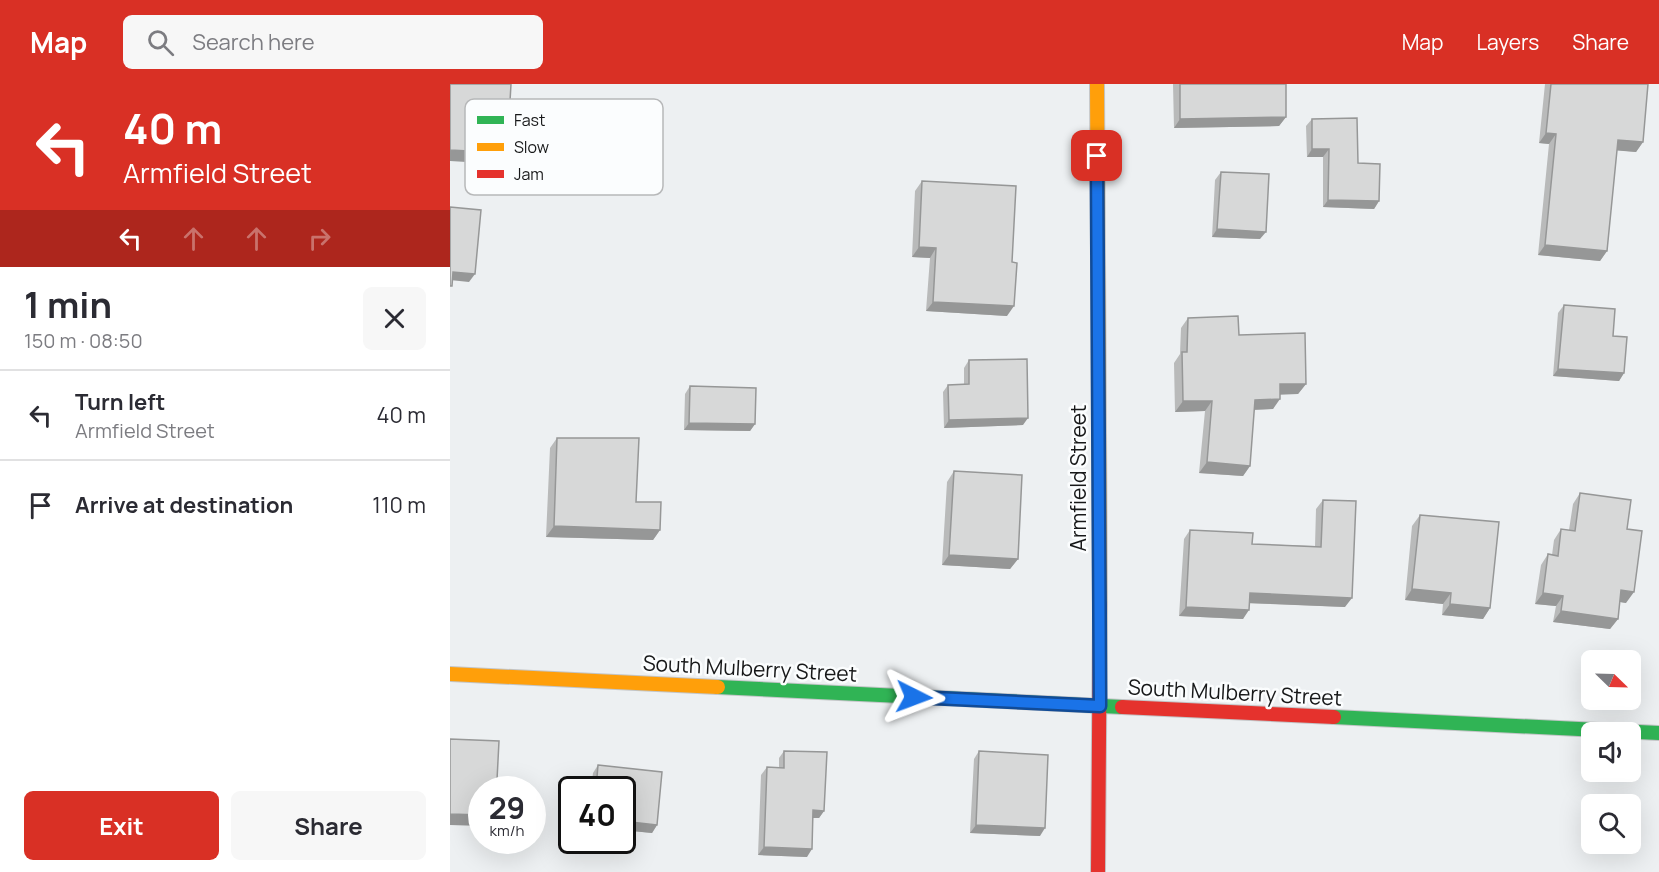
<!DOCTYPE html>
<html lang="en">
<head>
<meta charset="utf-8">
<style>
	:root { --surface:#fff; --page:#f7f7f7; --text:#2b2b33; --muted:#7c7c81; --line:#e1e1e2; --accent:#d93025 }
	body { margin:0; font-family:Manrope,sans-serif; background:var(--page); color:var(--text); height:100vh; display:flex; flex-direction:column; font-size:22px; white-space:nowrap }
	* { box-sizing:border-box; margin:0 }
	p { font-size:20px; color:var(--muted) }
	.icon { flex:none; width:33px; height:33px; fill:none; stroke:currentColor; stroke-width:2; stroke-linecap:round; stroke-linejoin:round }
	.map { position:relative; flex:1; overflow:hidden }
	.side { display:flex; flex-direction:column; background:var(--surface); width:450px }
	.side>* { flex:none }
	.banner { background:#d93025; color:#fff; overflow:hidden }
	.needle { width:39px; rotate:113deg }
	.fabs { position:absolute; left:1131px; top:566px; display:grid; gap:12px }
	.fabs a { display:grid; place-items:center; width:60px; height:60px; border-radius:9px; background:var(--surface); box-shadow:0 6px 24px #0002; font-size:30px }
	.speed { position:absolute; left:18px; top:692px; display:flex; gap:12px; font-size:30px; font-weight:700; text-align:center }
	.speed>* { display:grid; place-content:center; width:78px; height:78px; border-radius:50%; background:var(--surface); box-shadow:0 6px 24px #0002; line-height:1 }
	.speed small { font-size:15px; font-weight:400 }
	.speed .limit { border:3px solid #111; border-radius:9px; background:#fff; color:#111 }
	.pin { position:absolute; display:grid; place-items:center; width:51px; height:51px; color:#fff; margin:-26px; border-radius:12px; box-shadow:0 3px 9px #0006 }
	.me { position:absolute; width:66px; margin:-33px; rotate:93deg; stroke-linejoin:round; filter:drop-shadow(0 0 4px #0008) }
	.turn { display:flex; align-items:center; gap:21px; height:126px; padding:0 24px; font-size:27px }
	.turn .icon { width:78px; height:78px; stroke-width:2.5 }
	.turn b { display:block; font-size:42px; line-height:51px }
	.lanes { display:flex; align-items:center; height:57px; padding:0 24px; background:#0003; justify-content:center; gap:30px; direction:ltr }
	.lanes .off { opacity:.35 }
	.round { display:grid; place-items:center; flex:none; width:63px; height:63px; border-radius:9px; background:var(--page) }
	.summary { display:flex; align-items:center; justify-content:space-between; height:102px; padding:0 24px }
	h1 { font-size:36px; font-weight:700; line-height:45px }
	.action { display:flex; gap:12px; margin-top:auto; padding:12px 24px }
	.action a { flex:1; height:69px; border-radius:9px; background:var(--accent); color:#fff; font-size:24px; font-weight:700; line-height:69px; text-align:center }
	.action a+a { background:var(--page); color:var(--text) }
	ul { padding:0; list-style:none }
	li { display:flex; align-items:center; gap:18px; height:90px; padding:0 24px; border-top:2px solid var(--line) }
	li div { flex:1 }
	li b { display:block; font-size:22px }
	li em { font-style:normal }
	header { display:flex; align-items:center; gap:36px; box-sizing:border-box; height:84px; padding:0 30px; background:var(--accent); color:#fff }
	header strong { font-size:28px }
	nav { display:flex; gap:33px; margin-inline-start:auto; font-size:21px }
	.search { width:420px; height:54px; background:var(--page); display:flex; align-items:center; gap:15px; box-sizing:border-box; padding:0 21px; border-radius:9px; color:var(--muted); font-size:22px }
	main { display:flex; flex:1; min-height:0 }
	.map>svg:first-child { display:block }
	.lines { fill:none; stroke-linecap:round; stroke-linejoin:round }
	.fast-casing { stroke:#c3c5c7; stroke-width:16 }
	.slow-casing { stroke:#c3c5c7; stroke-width:16 }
	.jam-casing { stroke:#c3c5c7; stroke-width:16 }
	.fast { stroke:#30b455; stroke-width:14 }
	.slow { stroke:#ff9f0a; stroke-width:14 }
	.jam { stroke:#e5322d; stroke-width:14 }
	.wall { fill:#b9baba }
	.shaded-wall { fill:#969797 }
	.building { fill:#d7d8d8; stroke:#969797; stroke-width:1.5 }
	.route-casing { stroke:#114b97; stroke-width:15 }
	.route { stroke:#1a73e8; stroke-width:10 }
	.labels { text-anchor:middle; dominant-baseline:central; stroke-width:5; stroke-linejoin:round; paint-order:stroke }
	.street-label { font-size:21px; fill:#171819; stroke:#fbfdfe }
	.key { fill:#fbfdfe; stroke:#b7b8b9; stroke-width:1.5 }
	.key-label { font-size:16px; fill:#171819 }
</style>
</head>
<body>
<header>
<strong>Map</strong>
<div class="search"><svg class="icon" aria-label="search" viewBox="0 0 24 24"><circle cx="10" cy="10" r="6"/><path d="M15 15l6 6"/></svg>Search here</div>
<nav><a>Map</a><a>Layers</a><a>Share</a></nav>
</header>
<main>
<section class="side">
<div class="banner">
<div class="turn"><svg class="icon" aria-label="left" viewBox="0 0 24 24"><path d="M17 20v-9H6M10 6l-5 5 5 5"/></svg><div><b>40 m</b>Armfield Street</div></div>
<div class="lanes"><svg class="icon" aria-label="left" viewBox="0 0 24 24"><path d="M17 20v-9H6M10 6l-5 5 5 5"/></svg><svg class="icon off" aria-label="ahead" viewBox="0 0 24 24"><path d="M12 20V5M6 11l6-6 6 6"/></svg><svg class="icon off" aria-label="ahead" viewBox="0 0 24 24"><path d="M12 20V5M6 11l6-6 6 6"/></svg><svg class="icon off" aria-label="right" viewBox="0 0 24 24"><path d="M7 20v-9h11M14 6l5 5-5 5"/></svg></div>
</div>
<div class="summary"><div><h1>1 min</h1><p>150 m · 08:50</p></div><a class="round"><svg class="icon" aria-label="close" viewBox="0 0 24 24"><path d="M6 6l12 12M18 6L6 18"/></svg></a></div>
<ul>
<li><svg class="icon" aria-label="left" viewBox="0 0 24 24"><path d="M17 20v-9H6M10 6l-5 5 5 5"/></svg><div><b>Turn left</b><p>Armfield Street</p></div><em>40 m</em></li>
<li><svg class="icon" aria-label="arrive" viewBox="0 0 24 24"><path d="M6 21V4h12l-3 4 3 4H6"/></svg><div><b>Arrive at destination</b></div><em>110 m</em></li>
</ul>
<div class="action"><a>Exit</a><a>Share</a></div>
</section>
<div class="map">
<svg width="1209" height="788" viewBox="0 0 1209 788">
	<rect width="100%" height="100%" fill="#edf0f2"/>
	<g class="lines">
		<g class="fast-casing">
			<path id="fast" d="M268,603L672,623
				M884,633L1209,649"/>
		</g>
		<g class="slow-casing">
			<path id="slow" d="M647,0L650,521
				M0,590L268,603"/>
		</g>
		<g class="jam-casing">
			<path id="jam" d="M672,623L884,633
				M648,788L650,521"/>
		</g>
		<use href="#fast" class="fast"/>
		<use href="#slow" class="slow"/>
		<use href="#jam" class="jam"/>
	</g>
	<path class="wall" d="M723,0H836V33L829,42L724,44Z
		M1095,0H1198L1193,58L1186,68L1167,66L1157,167L1150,177L1088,171L1099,60L1089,59Z
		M862,35L908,79L929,117L924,125L873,123V73H857L856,42Z
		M771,88L810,155L762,153L765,96Z
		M472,97L557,232L476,227L480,174L462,173L465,107Z
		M1114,221L1163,252L1174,289L1169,297L1103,292L1108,229Z
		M738,234L789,251L856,300L848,310H830L823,325L804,326L800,382L793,392L749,389L755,327L725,328L724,279L730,270L731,244Z
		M519,276L573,341L494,344L493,308L498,301L514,300V284Z
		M240,302L305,340L300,347L234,346L235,310Z
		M107,354L210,446L203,456L96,453L100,364Z
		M504,387L568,475L560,485L492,481L497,398Z
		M1130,409L1177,445L1176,519L1170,518L1168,535L1160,545L1103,538L1106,522L1085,520L1091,481L1098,470L1102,471L1104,456L1111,445L1119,446L1123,420Z
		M873,416L895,523L800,519L793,535L729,532L734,455L740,446L802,460L865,462L866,425Z
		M970,431L1040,524L1033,535L992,531L993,520L955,516L962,442Z
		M334,667L374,727L369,734H363L357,773L308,771L311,691L317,683L329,684V674Z
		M529,667L590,752L520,749L524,675Z
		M148,681L212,688L207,741L202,749L172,746V705H141L143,689Z"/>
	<path class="shaded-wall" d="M836,33L829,42L724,44L730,35Z
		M1096,49L1106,50L1099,60L1089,59Z
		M1168,56L1193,58L1186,68L1161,66Z
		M862,65H879L873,73H857Z
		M0,66L57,69L50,80L0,77Z
		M878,116L929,117L924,125L873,123Z
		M767,145L816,148L810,155L762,153Z
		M1095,161L1157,167L1150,177L1088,171Z
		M469,163L486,164L480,174L462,173Z
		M3,188L25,190L19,198L0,196Z
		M483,218L564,222L557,232L476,227Z
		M1108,285L1174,289L1169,297L1103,292Z
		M830,300H856L848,310L823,311Z
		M830,315L823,325L798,326L805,316Z
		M733,317H762L755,327L725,328Z
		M578,334L573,341L494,344L499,336Z
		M239,339L305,340L300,347L234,346Z
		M757,378L800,382L793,392L749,389Z
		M104,442L210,446L203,456L96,453Z
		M499,471L568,475L560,485L492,481Z
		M962,505L1001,509L993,520L955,516Z
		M1171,506L1184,508L1176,519L1164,517Z
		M800,509L902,514L895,523L794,519Z
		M1093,509L1113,512L1106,522L1085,520Z
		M1000,520L1040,524L1033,535L992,531Z
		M736,523L799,526L793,535L729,532Z
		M1111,527L1168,535L1160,545L1103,538Z
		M363,726L374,727L369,734H358Z
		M0,730L32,731V742L0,741Z
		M172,737L207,741L202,749L172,746Z
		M526,741L595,744L590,752L520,749Z
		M314,763L362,765L357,773L308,771Z"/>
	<path class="building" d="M0,0H61L57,69L0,66Z
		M730,0H836V33L730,35Z
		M1101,0H1198L1193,58L1168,56L1157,167L1095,161L1106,50L1096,49Z
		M907,34L908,79L930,80L929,117L878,116L879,65H862V35Z
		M771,88L819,90L816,148L767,145Z
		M472,97L566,102L562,178L567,179L564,222L483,218L486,164L469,163Z
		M0,123L31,126L25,190L3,188L2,202H0Z
		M1114,221L1165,225L1163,252L1177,253L1174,289L1108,285Z
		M788,232L789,251L855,249L856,300H830V315L805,316L800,382L757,378L762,317H733L732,268H737L738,234Z
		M577,275L578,334L499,336L498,301L519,300V276Z
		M240,302L306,304L305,340L239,339Z
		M107,354H189L186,418H211L210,446L104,442Z
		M504,387L572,391L568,475L499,471Z
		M1130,409L1181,416L1177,445L1192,447L1184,508L1171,506L1168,535L1111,527L1113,512L1093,509L1098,470L1108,472L1111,445L1125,447Z
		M873,416L906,417L902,514L800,509L799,526L736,523L740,446L803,449L802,460L871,463Z
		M970,431L1049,438L1040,524L1000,520L1001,509L962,505Z
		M0,655L49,657L47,696H64V705H32V731L0,730Z
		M334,667L377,668L374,727L363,726L362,765L314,763L317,683L334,684Z
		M529,667L598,671L595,744L526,741Z
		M148,681L212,688L207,741L172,737V705H146Z"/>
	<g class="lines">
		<g class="route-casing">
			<path id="route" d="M464,613L650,622L647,72"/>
		</g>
		<use href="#route" class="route"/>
	</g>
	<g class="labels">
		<g class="street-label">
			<text transform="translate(628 394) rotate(-90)">Armfield Street</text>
			<text transform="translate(300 584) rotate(3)">South Mulberry Street</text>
			<text transform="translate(785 608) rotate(3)">South Mulberry Street</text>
		</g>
	</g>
	<rect x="15" y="15" width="198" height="96" rx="9" class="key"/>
	<rect x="27" y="32" width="27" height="8" fill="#30b455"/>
	<rect x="27" y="59" width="27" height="8" fill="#ff9f0a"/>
	<rect x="27" y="86" width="27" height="8" fill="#e5322d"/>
	<g class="key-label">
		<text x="64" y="42">Fast</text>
		<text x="64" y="69">Slow</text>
		<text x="64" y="96">Jam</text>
	</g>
</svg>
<div class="fabs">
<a><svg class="needle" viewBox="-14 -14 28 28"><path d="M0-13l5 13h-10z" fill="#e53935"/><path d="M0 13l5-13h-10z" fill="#7c7c81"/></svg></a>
<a><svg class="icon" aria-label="sound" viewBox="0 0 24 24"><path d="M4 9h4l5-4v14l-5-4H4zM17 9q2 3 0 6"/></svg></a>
<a><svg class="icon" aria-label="search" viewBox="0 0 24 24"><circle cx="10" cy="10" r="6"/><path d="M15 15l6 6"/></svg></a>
</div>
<div class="speed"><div>29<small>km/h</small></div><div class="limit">40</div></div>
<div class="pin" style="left:647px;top:72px;background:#d93025"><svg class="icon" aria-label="arrive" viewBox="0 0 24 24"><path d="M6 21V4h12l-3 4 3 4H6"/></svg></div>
<svg class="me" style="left:464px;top:613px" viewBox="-20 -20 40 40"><path d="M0-17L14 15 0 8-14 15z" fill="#1a73e8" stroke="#fff" stroke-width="4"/></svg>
</div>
</main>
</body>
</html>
